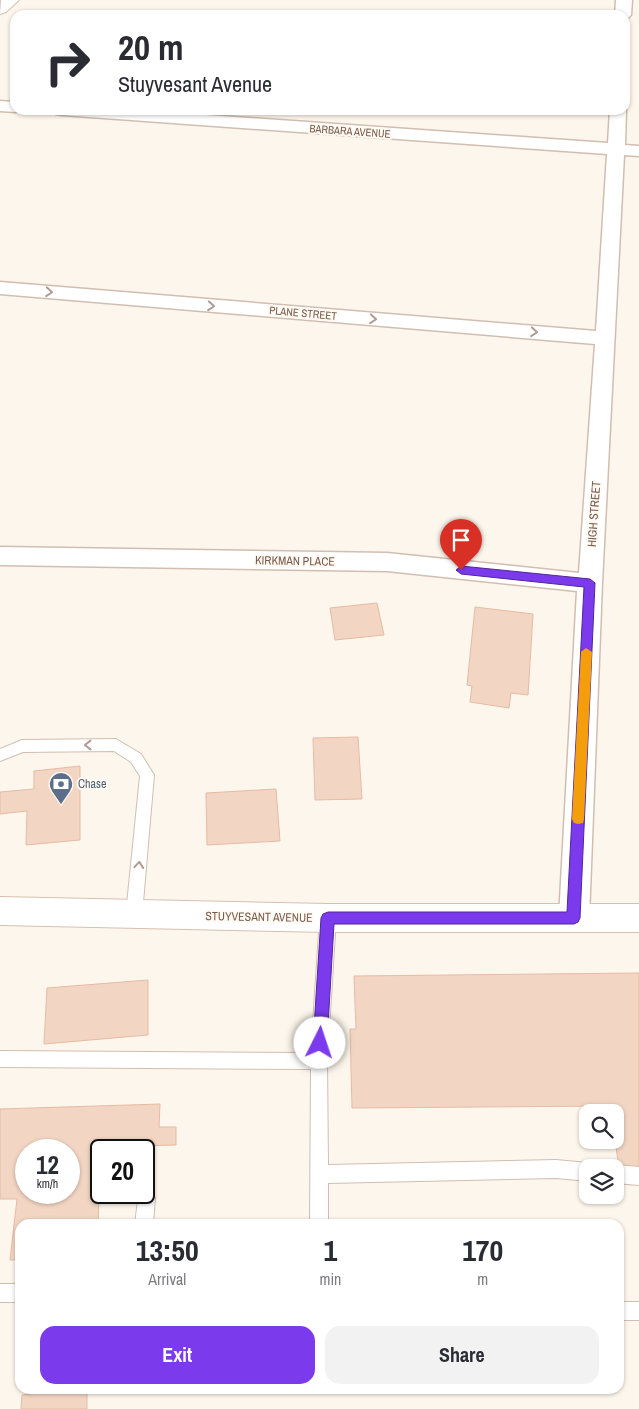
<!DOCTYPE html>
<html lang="en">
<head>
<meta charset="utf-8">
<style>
	:root { --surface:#fff; --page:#f2f2f3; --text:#2b2b33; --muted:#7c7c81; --accent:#7c3aed }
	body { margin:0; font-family:"Archivo Narrow",sans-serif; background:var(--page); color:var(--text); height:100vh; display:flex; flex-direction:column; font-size:19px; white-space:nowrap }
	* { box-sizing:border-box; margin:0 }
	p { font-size:16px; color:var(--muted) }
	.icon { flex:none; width:28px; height:28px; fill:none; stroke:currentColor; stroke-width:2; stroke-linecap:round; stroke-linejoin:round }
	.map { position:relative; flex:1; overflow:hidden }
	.panel { position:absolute; left:15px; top:1219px; width:609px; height:175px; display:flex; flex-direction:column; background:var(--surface); border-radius:15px; box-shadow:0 1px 4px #0004 }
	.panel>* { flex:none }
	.hud { position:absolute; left:10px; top:10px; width:620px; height:105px; border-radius:15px; box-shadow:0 1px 4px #0004; background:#fff; color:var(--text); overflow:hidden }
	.tools { position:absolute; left:579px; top:1104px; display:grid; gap:10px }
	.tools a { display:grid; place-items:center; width:45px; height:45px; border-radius:10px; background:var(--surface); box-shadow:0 1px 4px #0004; font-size:25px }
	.speed { position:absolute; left:15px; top:1139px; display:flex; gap:10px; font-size:25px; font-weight:700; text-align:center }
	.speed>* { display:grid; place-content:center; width:65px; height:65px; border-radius:50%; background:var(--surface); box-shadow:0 1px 4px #0004; line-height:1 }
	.speed small { font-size:12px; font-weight:400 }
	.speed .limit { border:2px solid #111; border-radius:8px; background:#fff; color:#111 }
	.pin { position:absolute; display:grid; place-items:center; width:42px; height:42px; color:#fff; margin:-51px -21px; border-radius:50% 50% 50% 0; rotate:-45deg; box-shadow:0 0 5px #0007 }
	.pin .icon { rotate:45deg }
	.me { position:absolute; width:55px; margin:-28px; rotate:4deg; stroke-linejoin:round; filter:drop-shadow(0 0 4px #0008) }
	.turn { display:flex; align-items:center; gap:18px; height:105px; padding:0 25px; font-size:22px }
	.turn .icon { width:65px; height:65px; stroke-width:2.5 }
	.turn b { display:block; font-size:35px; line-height:42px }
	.eta { display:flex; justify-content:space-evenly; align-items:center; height:85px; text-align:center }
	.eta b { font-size:30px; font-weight:700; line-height:35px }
	.action { display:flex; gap:10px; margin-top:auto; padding:10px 25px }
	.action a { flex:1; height:58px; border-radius:15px; background:var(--accent); color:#fff; font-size:20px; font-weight:700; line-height:58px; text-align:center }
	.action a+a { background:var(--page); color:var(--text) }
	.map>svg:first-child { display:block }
	.building { fill:#f3d5c3; stroke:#e6bba3; fill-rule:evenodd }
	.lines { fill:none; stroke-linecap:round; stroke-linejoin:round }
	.lane-casing { stroke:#d1beb0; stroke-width:2 }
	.street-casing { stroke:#d1beb0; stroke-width:3 }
	.secondary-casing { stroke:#d6c0b0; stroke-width:2 }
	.lane { fill:#fff; fill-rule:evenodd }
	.street { fill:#fff; fill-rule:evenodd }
	.secondary { fill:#fff; fill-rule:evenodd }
	.oneway { stroke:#af9d94 }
	.route { fill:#7c3aed; stroke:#51269a }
	.slow { fill:#f59e0b }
	.labels { text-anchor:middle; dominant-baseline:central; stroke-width:4; stroke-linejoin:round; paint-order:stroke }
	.far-street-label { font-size:11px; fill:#7a5c4d; stroke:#fffaf3 }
	.street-label { font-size:12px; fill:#7a5c4d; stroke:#fffaf3 }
	.service-label { font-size:12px; fill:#4e5e75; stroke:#fffaf3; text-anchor:start }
</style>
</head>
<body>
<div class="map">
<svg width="639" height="1409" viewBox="0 0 639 1409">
	<rect width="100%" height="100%" fill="#fdf6ec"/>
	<path class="building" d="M377,603L384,635L335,640L330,608Z
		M475,607L533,614L528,695L511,693L509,708L470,702L472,686L467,685Z
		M358,737L362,799L315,800L313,738Z
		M80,766V840L26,845L27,811L0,814V792L34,789V771Z
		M276,789L280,841L207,845L206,793Z
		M639,973V1168H619L615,1140V1112H610L609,1106L352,1108L350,1029H356L354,976Z
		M148,980V1035L44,1044L47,988Z
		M160,1104L159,1127H176V1145L103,1147L101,1150L98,1224H20V1260H10L17,1199H0V1109ZM26,1150H69V1192H26Z
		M75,1389H87V1409H21L22,1395Z"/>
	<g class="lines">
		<g class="lane-casing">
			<path id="lane" d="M116,739L141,754L154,775L142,914L139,919L134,921L129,919L126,914L140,776L131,762L114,751L23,752L0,761V749L22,740Z
				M328,911L333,913L336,918L327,1061L328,1165L556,1160L588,1163L594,1166L595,1168H588V1181L556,1178L328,1183V1224H310L311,1069L0,1067V1051L311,1053L320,918L323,913Z
				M615,1165L639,1167V1185L615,1183V1168H609Z
				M146,1189L152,1192L155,1198L153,1224H135L139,1192H144Z
				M0,1284H20V1302H0Z
				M619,1302H639V1320H619Z"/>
		</g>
		<g class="street-casing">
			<path id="street" d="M616,0H632L631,15L628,18L625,19V15H615Z
				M0,101L15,102V110H21L15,112L0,111Z
				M625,108L626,110L625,145L639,146V156L624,155L602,583L589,918L584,928L574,931L564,928L559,918L577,591L387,571L0,565V547L387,553L579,573L595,344L0,294V282L596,331L607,154L62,115L56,114L54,110H134L608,143L610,110H625Z"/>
		</g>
		<g class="secondary-casing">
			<path id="secondary" d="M1,0H19L6,12L0,14Z
				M0,897L328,904H639V932H328L0,925Z"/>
		</g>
		<use href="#lane" class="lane"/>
		<use href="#street" class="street"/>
		<use href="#secondary" class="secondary"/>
	</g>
	<defs><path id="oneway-chevron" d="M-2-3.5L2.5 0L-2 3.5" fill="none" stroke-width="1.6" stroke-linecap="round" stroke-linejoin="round" transform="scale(1.25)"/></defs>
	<g class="oneway">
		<use href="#oneway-chevron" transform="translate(49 292) rotate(5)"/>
		<use href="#oneway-chevron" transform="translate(211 306) rotate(5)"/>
		<use href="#oneway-chevron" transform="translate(373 319) rotate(5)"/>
		<use href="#oneway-chevron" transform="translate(534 332) rotate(5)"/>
		<use href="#oneway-chevron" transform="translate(88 745) rotate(180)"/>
		<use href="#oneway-chevron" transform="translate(139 865) rotate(-85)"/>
	</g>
	<path class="route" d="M461,566L590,579L595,583L580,918L578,922L574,924H334L327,1043L325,1048L320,1050L315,1048L313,1043L321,918L323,914L328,912H567L584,587L461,574L456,570Z"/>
	<path class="slow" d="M586,648L592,652L584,819L583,823L578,824L574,823L572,819L581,652Z"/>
	<defs>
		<g id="bank-pin" transform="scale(1.25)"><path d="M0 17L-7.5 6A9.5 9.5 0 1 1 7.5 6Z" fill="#5c6f8a" stroke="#fffaf3"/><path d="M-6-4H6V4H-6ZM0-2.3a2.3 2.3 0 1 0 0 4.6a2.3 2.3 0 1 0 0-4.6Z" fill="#fff"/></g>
	</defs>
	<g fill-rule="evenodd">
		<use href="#bank-pin" x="61" y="784"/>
	</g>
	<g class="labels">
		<g class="far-street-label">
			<text transform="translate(350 131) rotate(4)">BARBARA AVENUE</text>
			<text transform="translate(303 313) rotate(5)">PLANE STREET</text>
		</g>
		<g class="street-label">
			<text transform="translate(594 514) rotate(-86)">HIGH STREET</text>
			<text transform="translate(295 561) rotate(1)">KIRKMAN PLACE</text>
			<text transform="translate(259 917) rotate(1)">STUYVESANT AVENUE</text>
		</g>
		<g class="service-label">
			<text x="78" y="784">Chase</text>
		</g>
	</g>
</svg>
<div class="tools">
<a><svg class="icon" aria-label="search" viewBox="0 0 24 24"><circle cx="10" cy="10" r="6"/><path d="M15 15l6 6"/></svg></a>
<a><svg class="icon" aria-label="layers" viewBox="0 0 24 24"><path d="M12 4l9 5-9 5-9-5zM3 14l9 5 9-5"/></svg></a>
</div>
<div class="speed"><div>12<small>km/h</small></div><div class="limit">20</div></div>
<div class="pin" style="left:461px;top:570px;background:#d93025"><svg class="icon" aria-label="arrive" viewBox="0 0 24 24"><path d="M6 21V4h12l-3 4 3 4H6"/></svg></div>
<svg class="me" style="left:320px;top:1043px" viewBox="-20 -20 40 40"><circle r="19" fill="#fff"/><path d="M0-13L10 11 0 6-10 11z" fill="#7c3aed"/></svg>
<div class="hud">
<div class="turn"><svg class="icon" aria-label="right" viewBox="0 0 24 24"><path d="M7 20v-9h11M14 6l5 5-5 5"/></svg><div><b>20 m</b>Stuyvesant Avenue</div></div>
</div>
<section class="panel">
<div class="eta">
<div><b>13:50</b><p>Arrival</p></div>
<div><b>1</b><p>min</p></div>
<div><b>170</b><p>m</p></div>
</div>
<div class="action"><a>Exit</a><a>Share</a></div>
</section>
</div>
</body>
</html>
